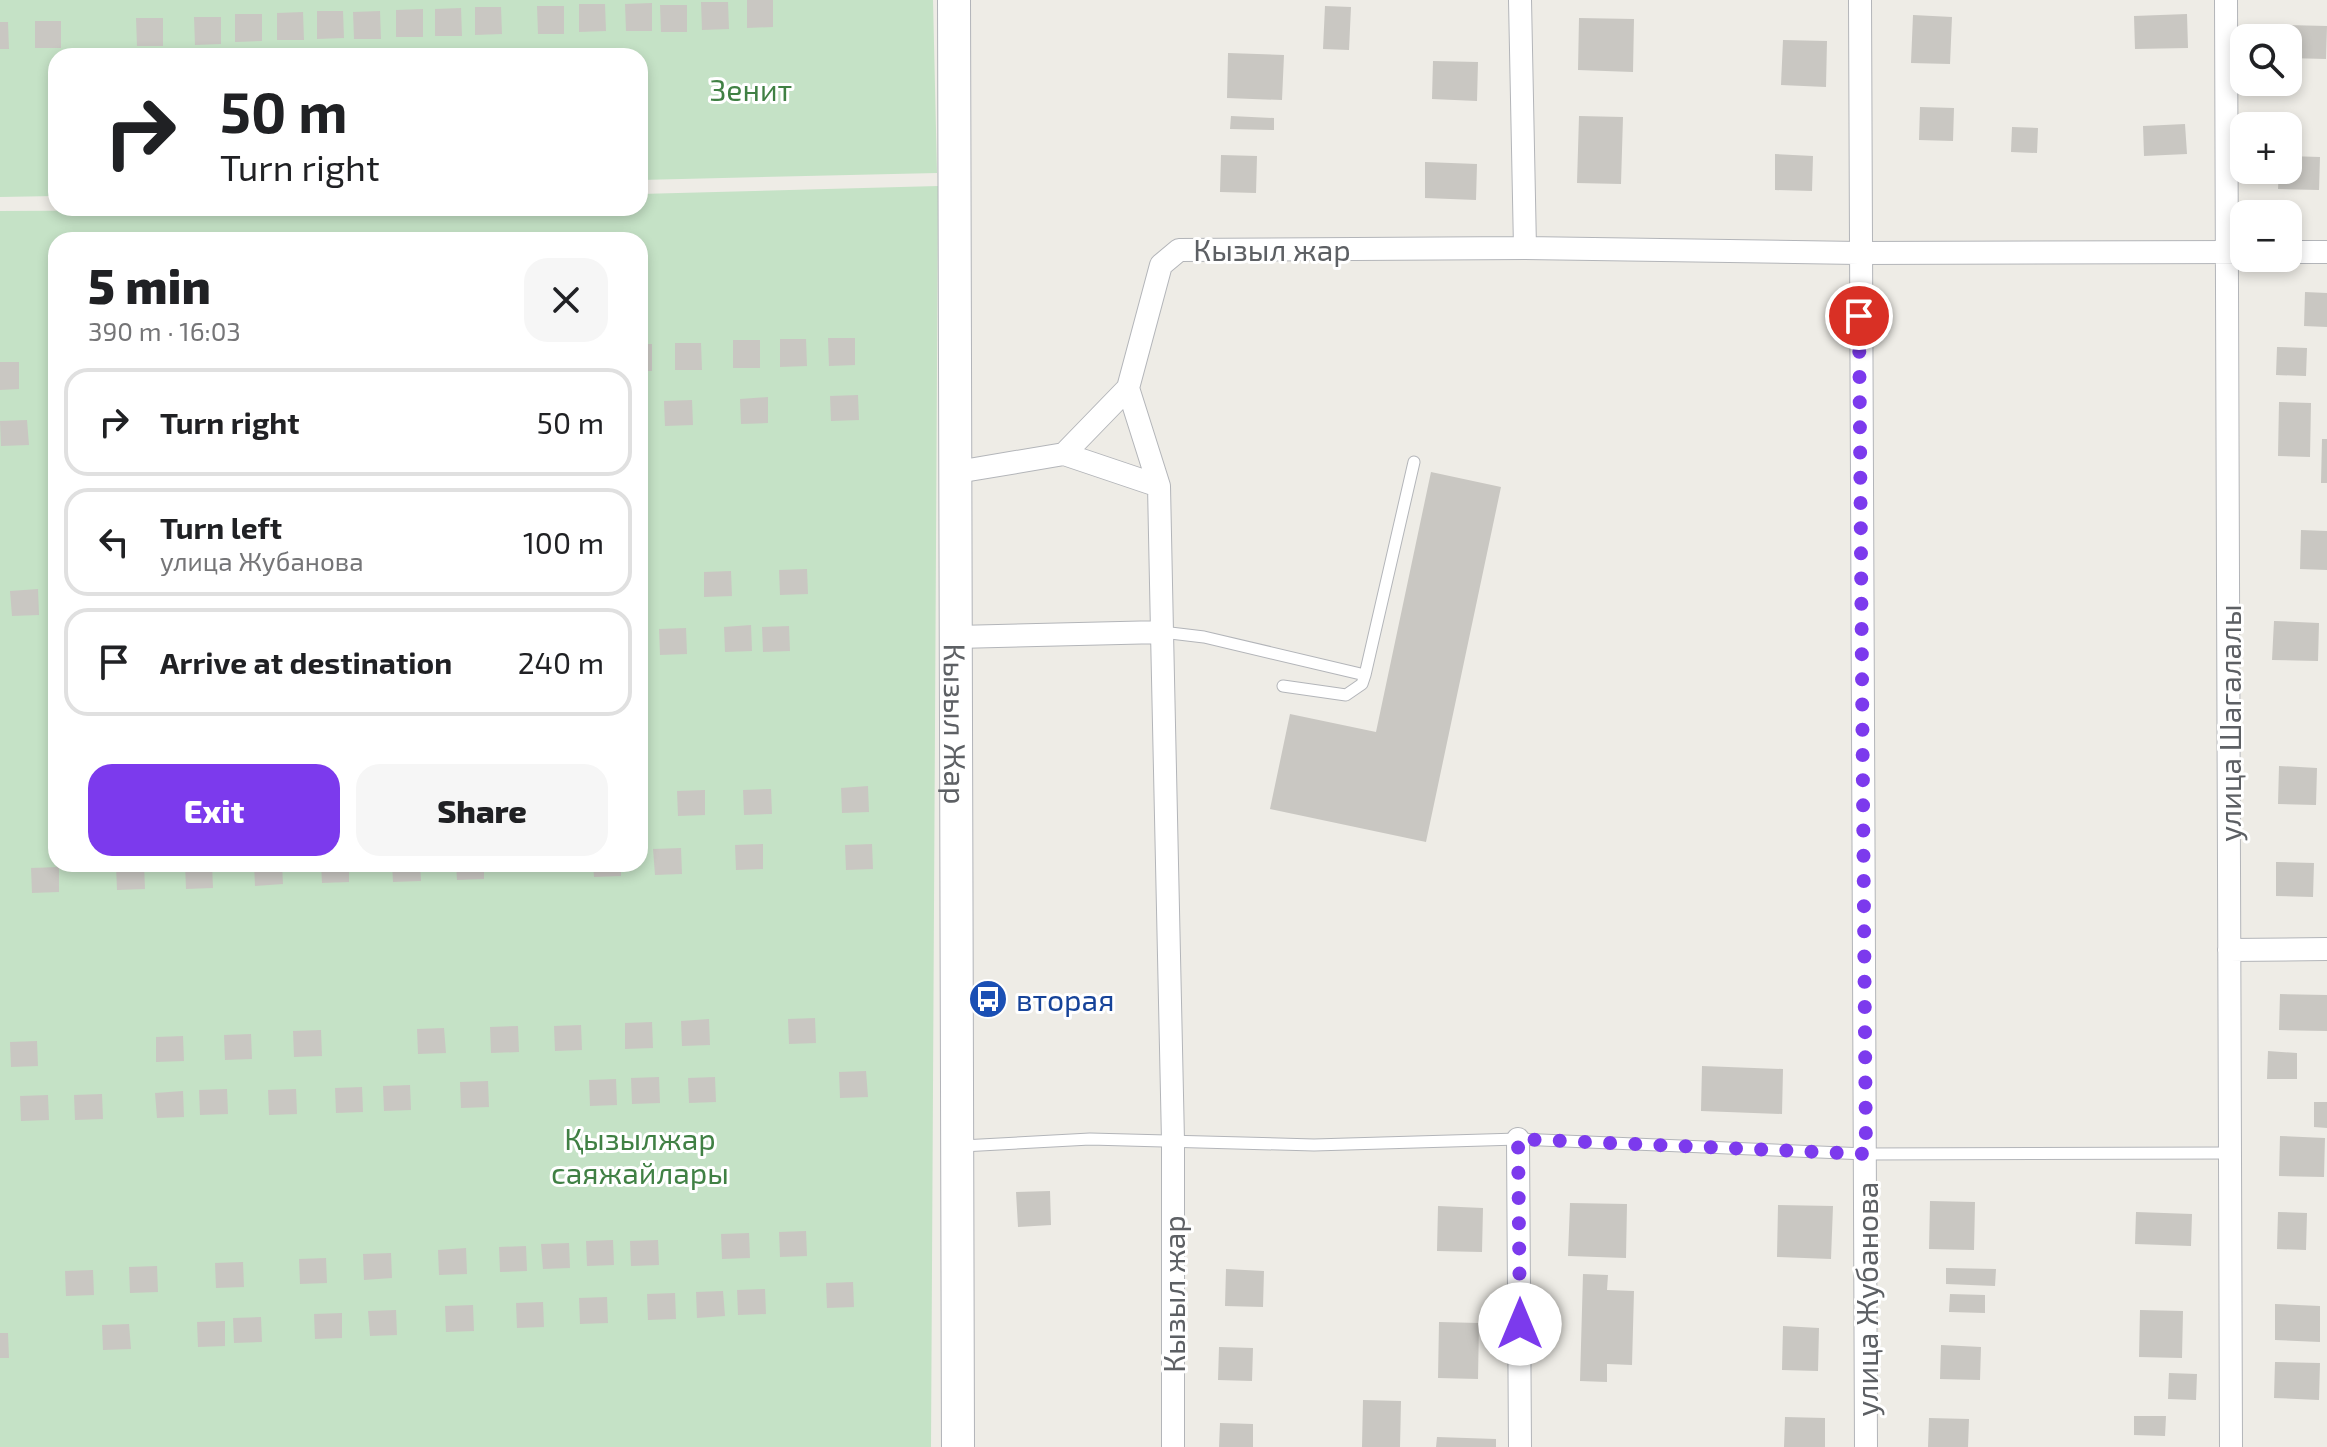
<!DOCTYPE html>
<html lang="en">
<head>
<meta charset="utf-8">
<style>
	:root { --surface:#fff; --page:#f6f6f6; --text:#202124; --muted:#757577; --line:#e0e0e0; --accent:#7c3aed }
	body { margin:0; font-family:"Exo 2",sans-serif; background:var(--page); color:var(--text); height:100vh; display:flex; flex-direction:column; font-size:30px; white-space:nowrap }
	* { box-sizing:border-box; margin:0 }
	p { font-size:26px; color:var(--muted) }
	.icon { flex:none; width:44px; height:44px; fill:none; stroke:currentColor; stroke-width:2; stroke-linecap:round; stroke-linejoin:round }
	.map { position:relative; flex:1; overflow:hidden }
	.drawer { position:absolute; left:48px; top:232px; width:600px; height:640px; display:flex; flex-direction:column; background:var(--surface); border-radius:24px; box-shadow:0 4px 12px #0003 }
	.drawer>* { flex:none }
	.guide { position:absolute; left:48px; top:48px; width:600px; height:168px; border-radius:24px; box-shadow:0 4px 12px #0003; background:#fff; color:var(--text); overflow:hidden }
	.fabs { position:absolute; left:2230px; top:24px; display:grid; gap:16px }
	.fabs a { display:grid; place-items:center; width:72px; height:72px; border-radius:16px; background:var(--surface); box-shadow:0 4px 12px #0003; font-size:40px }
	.pin { position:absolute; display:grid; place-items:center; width:68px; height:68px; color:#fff; margin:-34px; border:4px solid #fff; border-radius:50%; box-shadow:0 2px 8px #0007 }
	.me { position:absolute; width:88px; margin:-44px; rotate:0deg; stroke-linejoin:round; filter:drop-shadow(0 0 6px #0008) }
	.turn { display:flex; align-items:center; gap:28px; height:168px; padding:0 40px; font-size:36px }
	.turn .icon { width:104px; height:104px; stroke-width:2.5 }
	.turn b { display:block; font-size:56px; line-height:68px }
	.round { display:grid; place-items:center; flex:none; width:84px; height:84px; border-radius:24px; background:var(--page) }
	.headline { display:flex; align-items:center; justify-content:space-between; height:136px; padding:0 40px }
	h1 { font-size:48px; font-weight:800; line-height:60px }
	.action { display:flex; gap:16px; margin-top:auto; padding:16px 40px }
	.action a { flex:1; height:92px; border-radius:24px; background:var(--accent); color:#fff; font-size:32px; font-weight:800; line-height:92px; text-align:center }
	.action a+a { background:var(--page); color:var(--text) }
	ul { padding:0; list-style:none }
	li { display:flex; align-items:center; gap:24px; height:108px; margin:0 16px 12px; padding:0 24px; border:4px solid var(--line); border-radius:24px }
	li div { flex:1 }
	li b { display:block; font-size:30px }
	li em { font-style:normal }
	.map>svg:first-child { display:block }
	.green { fill:#c5e2c6; fill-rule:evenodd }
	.building { fill:#c9c7c2 }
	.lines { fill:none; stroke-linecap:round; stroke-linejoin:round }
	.service-casing { stroke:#b3b5b9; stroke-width:13 }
	.minor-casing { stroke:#b3b5b9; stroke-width:24 }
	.secondary-casing { stroke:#b2b4b9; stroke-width:34 }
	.service { stroke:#fff; stroke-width:11 }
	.minor { stroke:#fff; stroke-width:22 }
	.secondary { stroke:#fff; stroke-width:32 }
	.route { stroke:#7c3aed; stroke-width:14; stroke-dasharray:0 25.2 }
	.labels { text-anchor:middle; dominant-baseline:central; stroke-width:6; stroke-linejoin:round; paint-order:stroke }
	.park-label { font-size:30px; fill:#408044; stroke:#fff }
	.street-label { font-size:30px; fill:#5d6064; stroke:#fff }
	.transit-label { font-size:30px; fill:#164399; stroke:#fff; text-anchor:start }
</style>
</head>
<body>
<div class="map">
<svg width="2327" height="1447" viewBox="0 0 2327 1447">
	<rect width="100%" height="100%" fill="#eeece6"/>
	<path class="green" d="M0,0H933L937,173L640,180V56H56V196L0,197Z
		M938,186L931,1447H0V211L640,208V194ZM56,240H640V864H56Z"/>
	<path class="building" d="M747,0H773V27L747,28Z
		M701,2H728L729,29L702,30Z
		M652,3V31H626L625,4Z
		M579,4H605L606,31L579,32Z
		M660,5H687V32H661Z
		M537,6H564V34H538Z
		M1325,6L1351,7L1349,50L1323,49Z
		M475,7H501L502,34L475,35Z
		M461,8L462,36H435V9Z
		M423,9V37H396V10Z
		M317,11H343L344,38L317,39Z
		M380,11L381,39H354L353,12Z
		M303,12L304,40H277V13Z
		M235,14H262V41L235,42Z
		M2187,14L2188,48L2135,49L2134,16Z
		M1913,15L1952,17L1950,64L1911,63Z
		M194,17H221V44L195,45Z
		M136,18H163V46H137Z
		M1579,18L1634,19L1633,72L1578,70Z
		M35,21H61V48H35Z
		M0,22H8L9,49H0Z
		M2286,25L2327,26L2326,59L2288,58Z
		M1783,40L1827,41L1826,87L1781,85Z
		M1228,53L1284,55L1282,100L1227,98Z
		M1433,61L1478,62L1477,101L1432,99Z
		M1920,107L1954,108L1953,141L1919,140Z
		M1231,116L1274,118V130L1230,129Z
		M1579,116L1623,117L1621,184L1577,183Z
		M2185,124L2187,154L2144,156L2143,126Z
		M2012,127L2038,128L2037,153L2011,152Z
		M1775,154L1813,156L1812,191L1775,190Z
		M1221,155L1257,156L1256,193L1220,192Z
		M2288,156L2320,157L2319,190L2278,189L2279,170H2288Z
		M1425,162L1477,164L1476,200L1425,198Z
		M2305,292L2327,293V327L2304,326Z
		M828,338H855V365L829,366Z
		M780,339H806L807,366L780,367Z
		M733,340H760V368H733Z
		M675,343H701L702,370H675Z
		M640,344H652V371H640Z
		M2277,347L2307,348L2306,376L2276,375Z
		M48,361H56V388H48Z
		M0,362H19V389L0,390Z
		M858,395L859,420L831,421L830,396Z
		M768,397V423L741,424L740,399Z
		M692,400L693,425L665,426L664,401Z
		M2279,402L2311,403L2310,457L2278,456Z
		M27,420L29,445L1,446L0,421Z
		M2322,439H2327V483H2321Z
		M1431,472L1501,487L1426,842L1270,809L1290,714L1376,732Z
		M2301,530L2327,531V570L2300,569Z
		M807,569L808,594L780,595L779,570Z
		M731,571L732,596L704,597V572Z
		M38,589L39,615L12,616L10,591Z
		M2274,621L2319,623L2318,661L2272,660Z
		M751,625L752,651L725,652L724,627Z
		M789,626L790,651L763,652L762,627Z
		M686,628L687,654L660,655L659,629Z
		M2279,766L2317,768L2316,805L2278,804Z
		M868,786L869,812L842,813L841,788Z
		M771,789L772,814L744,815L743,790Z
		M705,790V815L678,816L677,791Z
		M763,844V869L736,870L735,845Z
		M872,844L873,869L846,870L845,845Z
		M681,848L682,874L655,875L653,849Z
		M2276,862L2314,863L2313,897L2276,896Z
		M144,864L145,889L117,890L116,865Z
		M185,864H212L213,888L186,889Z
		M254,864H282L283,884L255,886Z
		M321,864H349V882L322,883Z
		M392,864H420L421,881L393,882Z
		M456,864H484V879L457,880Z
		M593,864H621V876L594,877Z
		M59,867V892L32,893L31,868Z
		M2280,994L2327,995V1031L2279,1030Z
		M815,1018L816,1043L789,1044L788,1019Z
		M709,1019L710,1045L682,1046L681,1021Z
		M652,1022L653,1048L625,1049V1023Z
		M581,1025L582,1050L555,1051L554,1026Z
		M518,1026L519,1052L491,1053L490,1027Z
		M444,1028L446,1053L418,1054L417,1029Z
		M321,1030L322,1056L294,1057L293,1031Z
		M251,1034L252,1059L225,1060L224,1035Z
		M183,1036L184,1061L156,1062V1037Z
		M37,1041L38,1066L11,1067L10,1042Z
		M2268,1051L2297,1053V1079H2267Z
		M1702,1066L1783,1069L1782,1114L1701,1111Z
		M866,1071L868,1097L840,1098L839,1072Z
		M659,1077L660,1103L632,1104L631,1078Z
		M715,1077L716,1102L689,1103L688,1078Z
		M616,1079L617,1105L590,1106L589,1080Z
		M488,1081L489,1107L461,1108L460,1082Z
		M410,1085L411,1110L384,1111L383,1086Z
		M362,1087L363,1112L336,1113L335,1088Z
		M227,1089L228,1114L200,1115L199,1090Z
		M296,1089L297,1114L269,1115L268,1090Z
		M183,1091L184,1117L157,1118L155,1093Z
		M102,1094L103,1119L75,1120L74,1095Z
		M48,1095L49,1120L21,1121L20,1096Z
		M2314,1102H2327V1128L2314,1127Z
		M2280,1136L2325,1138L2324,1177L2279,1176Z
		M1050,1191L1051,1225L1018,1227L1016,1192Z
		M1930,1201L1975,1202L1974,1250L1929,1249Z
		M1570,1203L1627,1204L1626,1258L1568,1256Z
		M1778,1205L1833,1206L1831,1259L1777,1257Z
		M1438,1206L1483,1208L1482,1252L1437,1251Z
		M2136,1212L2192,1214L2191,1246L2135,1244Z
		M2278,1212L2307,1213L2306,1250L2277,1249Z
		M806,1231L807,1256L780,1257L779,1232Z
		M749,1233L750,1258L722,1259L721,1234Z
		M613,1240L614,1265L587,1266L586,1241Z
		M658,1240L659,1265L631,1266L630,1241Z
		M569,1243L570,1268L543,1269L541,1244Z
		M526,1246L527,1271L500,1272L499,1247Z
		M466,1248L467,1274L439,1275L438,1250Z
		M391,1253L392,1278L364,1280L363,1254Z
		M326,1258L327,1283L300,1284L299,1259Z
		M243,1262L244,1287L216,1288L215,1263Z
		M157,1266L158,1292L130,1293L129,1267Z
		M1946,1268L1996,1269L1995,1286L1946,1284Z
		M1226,1269L1264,1271L1263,1307L1225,1306Z
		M93,1270L94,1295L66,1296L65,1271Z
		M1583,1274L1608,1275L1607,1290L1634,1291L1632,1365L1607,1364V1382L1580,1381Z
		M853,1282L854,1307L827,1308L826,1283Z
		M765,1289L766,1314L738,1315L737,1290Z
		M723,1291L725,1316L697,1318L696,1292Z
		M675,1293L676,1319L648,1320L647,1294Z
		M1950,1294L1985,1295V1313L1949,1312Z
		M607,1297L608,1323L580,1324L579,1298Z
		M543,1302L544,1327L517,1328L516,1303Z
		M2275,1304L2320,1306V1342L2275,1340Z
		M473,1305L474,1331L446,1332L445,1306Z
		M396,1310L397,1335L370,1336L368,1311Z
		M2140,1310L2183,1311L2182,1358L2139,1357Z
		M342,1313V1338L315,1339L314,1314Z
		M261,1317L262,1342L234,1343L233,1318Z
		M225,1321V1346L198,1347L197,1322Z
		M1439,1322L1479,1323L1478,1379L1438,1378Z
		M129,1324L131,1349L103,1350L102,1325Z
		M1783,1326L1819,1328L1818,1371L1782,1370Z
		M0,1333H8L9,1358H0Z
		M1941,1345L1981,1347L1980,1380L1940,1379Z
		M1219,1347L1253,1348L1252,1381L1218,1380Z
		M2275,1362L2320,1363L2319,1400L2274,1398Z
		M2169,1373L2197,1374L2196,1400L2168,1399Z
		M1363,1400L1401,1401L1400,1447H1362Z
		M2134,1416H2166L2165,1436L2134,1435Z
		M1785,1417L1825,1418V1447H1784Z
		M1929,1418L1969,1419L1968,1447H1928Z
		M1220,1423L1253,1424V1447H1219Z
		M1437,1437L1496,1439V1447H1436Z"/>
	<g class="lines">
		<g class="service-casing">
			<path id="service" d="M1162,632L1204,637L1365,675L1362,684L1346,695L1283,686
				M1365,675L1414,462
				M962,1146L1090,1139L1314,1145L1518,1139L1866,1154L2230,1153"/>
		</g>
		<g class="minor-casing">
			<path id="minor" d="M1520,0L1525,248L1859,253L2244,252
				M1860,0L1866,1447
				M2226,0L2231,1447
				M2288,252H2327
				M1128,388L1159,486L1162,632
				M1064,454L1159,486
				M957,472L1064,454L1128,388L1161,265L1179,250L1525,248
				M957,637L1162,632L1173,1141V1447
				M2229,950L2327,949
				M1518,1139L1520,1447"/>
		</g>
		<g class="secondary-casing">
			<g id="secondary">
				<path id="s1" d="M954,0L958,1447"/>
			</g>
		</g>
		<use href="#service" class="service"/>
		<use href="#minor" class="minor"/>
		<use href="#secondary" class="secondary"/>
	</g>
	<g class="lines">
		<path class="route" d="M1520,1324L1518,1139L1866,1154L1859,316"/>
	</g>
	<defs>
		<g id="bus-disc" transform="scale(2)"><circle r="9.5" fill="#1a4fb4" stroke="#fff"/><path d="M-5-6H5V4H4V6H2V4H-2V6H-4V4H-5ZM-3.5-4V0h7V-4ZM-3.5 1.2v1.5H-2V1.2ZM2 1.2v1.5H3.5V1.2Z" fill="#fff"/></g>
	</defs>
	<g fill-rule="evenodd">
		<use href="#bus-disc" x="988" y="999"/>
	</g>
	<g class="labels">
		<g class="park-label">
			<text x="751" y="89">Зенит</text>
			<text x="640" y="1138">Қызылжар<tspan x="640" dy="34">саяжайлары</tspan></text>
		</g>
		<g class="street-label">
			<text x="1272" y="249">Кызыл жар</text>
			<text stroke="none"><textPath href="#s1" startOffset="724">Кызыл Жар</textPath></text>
			<text transform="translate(2229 723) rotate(-90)">улица Шагалалы</text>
			<text transform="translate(1173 1294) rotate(-90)">Кызыл жар</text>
			<text transform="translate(1866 1299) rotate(-90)">улица Жубанова</text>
		</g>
		<g class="transit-label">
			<text x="1016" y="999">вторая</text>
		</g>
	</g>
</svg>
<div class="fabs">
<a><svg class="icon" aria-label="search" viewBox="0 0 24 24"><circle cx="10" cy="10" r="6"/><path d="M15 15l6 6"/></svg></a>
<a>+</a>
<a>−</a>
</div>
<div class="pin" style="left:1859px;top:316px;background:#d93025"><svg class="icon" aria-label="arrive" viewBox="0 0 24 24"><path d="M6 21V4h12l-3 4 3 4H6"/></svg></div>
<svg class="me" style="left:1520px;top:1324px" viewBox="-20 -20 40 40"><circle r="19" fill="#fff"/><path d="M0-13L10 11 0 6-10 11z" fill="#7c3aed"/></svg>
<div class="guide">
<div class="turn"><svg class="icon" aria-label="right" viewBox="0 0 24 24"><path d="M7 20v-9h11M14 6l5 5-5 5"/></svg><div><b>50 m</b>Turn right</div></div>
</div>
<section class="drawer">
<div class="headline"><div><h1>5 min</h1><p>390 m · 16:03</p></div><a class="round"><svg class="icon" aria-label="close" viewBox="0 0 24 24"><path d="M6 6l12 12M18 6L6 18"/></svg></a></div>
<ul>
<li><svg class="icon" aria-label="right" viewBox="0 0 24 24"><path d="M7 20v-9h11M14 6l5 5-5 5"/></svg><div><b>Turn right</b></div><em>50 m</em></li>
<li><svg class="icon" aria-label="left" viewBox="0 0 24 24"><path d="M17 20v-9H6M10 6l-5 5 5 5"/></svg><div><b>Turn left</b><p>улица Жубанова</p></div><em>100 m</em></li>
<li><svg class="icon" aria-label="arrive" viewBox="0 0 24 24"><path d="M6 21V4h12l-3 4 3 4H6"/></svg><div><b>Arrive at destination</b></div><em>240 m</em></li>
</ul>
<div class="action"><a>Exit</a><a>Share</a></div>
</section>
</div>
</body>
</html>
